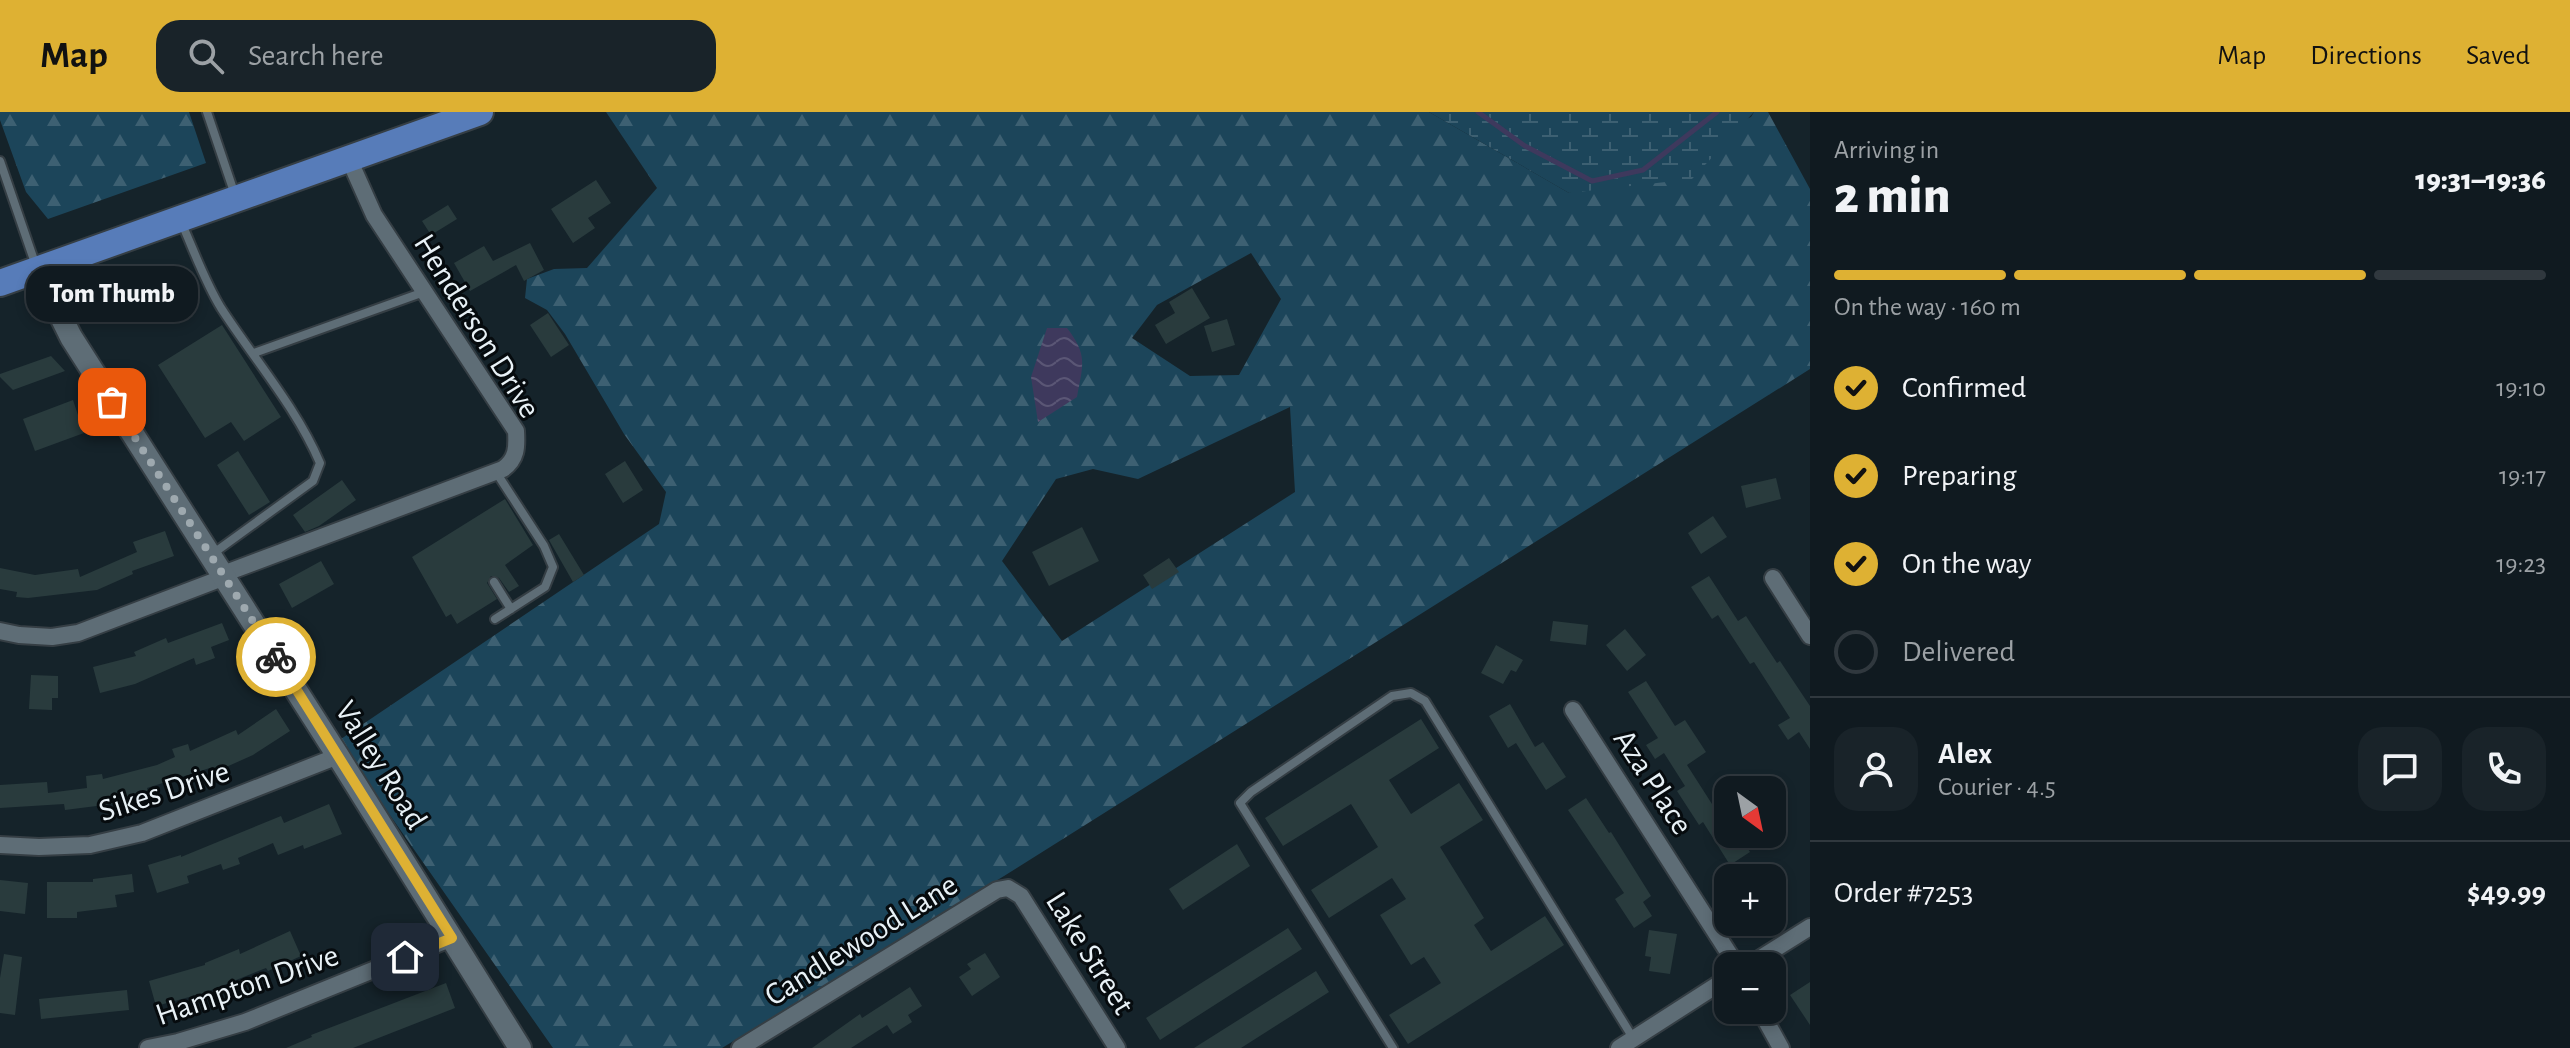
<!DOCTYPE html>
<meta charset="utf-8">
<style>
body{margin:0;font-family:"Alegreya Sans",sans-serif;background:#192329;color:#f1f3f6;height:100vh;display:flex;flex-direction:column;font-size:30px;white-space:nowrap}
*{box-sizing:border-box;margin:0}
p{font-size:26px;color:#9ca1a5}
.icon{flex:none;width:44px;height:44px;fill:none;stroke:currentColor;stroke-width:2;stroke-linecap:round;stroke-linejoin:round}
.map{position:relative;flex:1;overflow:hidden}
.panel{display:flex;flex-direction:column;background:#101a20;width:760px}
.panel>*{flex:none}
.needle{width:52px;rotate:147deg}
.tools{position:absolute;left:1714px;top:664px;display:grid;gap:16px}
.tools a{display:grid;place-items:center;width:72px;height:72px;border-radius:16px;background:#101a20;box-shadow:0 4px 12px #0003,0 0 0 2px #30383e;font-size:40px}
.pin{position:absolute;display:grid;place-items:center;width:68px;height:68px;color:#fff;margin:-34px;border-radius:16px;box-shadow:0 4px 12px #0006}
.courier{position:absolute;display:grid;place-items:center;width:80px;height:80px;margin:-40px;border:6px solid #deb133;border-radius:50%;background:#fff;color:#222;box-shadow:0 2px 10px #0007}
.bubble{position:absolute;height:56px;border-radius:24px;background:#101a20;box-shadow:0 4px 12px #0003,0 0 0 2px #30383e;font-size:26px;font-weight:800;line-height:56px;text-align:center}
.overview em{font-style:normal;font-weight:800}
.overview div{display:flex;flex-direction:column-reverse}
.overview{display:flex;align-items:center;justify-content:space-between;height:136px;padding:0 24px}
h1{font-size:52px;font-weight:800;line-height:60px}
.bar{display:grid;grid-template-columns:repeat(4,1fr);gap:12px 8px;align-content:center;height:96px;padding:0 24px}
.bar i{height:10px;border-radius:6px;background:#30383e}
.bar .active{background:#deb133}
.bar p{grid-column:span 4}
.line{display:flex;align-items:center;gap:20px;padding:0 24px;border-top:2px solid #30383e}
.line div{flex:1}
.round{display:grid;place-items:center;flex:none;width:84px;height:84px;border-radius:24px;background:#192329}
ol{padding:0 24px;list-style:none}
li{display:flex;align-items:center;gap:24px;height:88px}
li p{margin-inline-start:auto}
li .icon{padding:8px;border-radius:50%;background:#deb133;color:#111;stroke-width:4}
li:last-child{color:#9ca1a5}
li i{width:44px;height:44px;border:4px solid #30383e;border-radius:50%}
header{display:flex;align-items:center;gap:48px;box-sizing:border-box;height:112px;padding:0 40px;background:#deb133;color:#111}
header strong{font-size:38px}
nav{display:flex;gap:44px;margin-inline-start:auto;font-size:28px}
.search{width:560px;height:72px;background:#192329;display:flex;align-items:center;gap:20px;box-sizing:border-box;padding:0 28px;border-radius:24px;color:#9ca1a5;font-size:30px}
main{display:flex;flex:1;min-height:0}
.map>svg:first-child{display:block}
</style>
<header>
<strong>Map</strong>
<div class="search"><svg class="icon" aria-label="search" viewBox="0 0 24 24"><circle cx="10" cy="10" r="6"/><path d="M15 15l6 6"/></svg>Search here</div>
<nav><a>Map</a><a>Directions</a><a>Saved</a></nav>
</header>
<main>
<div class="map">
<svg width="1810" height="936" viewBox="0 0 1810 936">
<defs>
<pattern id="forest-firs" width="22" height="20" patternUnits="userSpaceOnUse" patternTransform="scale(2)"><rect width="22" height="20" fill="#1c455a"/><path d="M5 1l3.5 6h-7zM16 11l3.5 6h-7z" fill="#3d6072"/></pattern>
<pattern id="wetland-marsh" width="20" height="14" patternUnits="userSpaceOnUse" patternTransform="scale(2)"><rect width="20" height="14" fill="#1c455a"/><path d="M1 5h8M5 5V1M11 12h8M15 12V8" fill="none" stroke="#3d6072"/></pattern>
<pattern id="water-waves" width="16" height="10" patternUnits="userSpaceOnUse" patternTransform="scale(2)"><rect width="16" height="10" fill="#3e395d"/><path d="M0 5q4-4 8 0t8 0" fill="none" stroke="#5a5675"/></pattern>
</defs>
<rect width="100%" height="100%" fill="#15232a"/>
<path fill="url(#forest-firs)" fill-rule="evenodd" d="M0 0H189L206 51 48 107 26 80 0 8Z
M606 0H1429L1569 81 1751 5 1754 0H1768L1810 77V257L1004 764 722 936H553L338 629 659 412 666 380 624 322 565 222 547 198 525 186 527 167 554 157 587 156 657 76ZM1251 141 1281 187 1239 263 1190 264 1132 226 1157 193ZM1290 295 1295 380 1062 529 1002 449 1056 367 1093 357 1138 367Z"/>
<path fill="url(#wetland-marsh)" d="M1429 0H1754L1692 67 1569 81Z"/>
<path fill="url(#water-waves)" d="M1047 216H1067C1088 243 1083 253 1077 285L1038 310 1031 265Z"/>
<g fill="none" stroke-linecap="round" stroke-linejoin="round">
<path stroke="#3e395d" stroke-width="5" d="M1478 0 1525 34 1592 69 1643 58 1717 0"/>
</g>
<path fill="#293b3d" d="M596 68 611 91 588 106 595 116 573 131 551 97Z
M448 93 457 107 431 123 422 109Z
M530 131 544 158 524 169 516 153 470 179 454 151 484 134 493 149Z
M1192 176 1210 206 1166 232 1155 213 1175 201 1169 190Z
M548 201 569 233 551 245 530 213Z
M1227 207 1235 233 1212 240 1204 214Z
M222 213 281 305 244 329 231 310 205 326 158 253Z
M51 244 65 259 13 278 0 265V262Z
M73 288 84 321 35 339 23 307Z
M238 339 270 390 249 403 217 353Z
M625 349 643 378 623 391 605 362Z
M1776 366 1781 387 1746 396 1741 374Z
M342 368 356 388 319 414 305 420 293 403Z
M505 387 533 433 505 453 519 474 509 480 499 466 491 464 487 471 497 487 457 512 451 502 446 505 412 445Z
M1713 404 1727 425 1701 442 1688 421Z
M1082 415 1099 449 1049 474 1032 440Z
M165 419 174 444 132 459 133 462 97 478 28 486 16 485 17 480 0 477V456L35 463 78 457 80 465 137 440 133 430Z
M559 422 584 463 573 470 549 428Z
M1169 446 1179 460 1152 477 1143 463Z
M321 449 334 472 292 496 279 472Z
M1709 464 1738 509 1746 504 1777 551 1780 549 1810 594V637L1799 620 1788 628 1778 613 1790 606 1754 550 1750 552 1718 503 1712 507 1691 475Z
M1553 509 1588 513 1586 533 1550 529Z
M222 511 229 528 211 535 215 546 196 553 194 546 135 572 100 581 93 555 136 544 134 540 166 526 168 531Z
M1625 517 1646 543 1627 559 1606 533Z
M1496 533 1523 548 1516 560 1511 558 1503 572 1481 561Z
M31 563 58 564V586H52V598L29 597Z
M1646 569 1675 614 1685 608 1706 640 1687 653 1728 717V722H1738L1750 740 1730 753 1703 710 1699 713 1677 679 1685 674 1664 641 1655 647 1646 633 1658 626 1628 580Z
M1510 592 1535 635 1543 630 1566 665 1546 678 1516 631 1508 636 1489 604Z
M276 597 290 619 253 643 215 660 213 655 147 676 149 683 120 691 65 698 64 692 0 696V673L47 670 48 681 87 676 86 664 102 662 103 667 157 653 175 645 172 637 188 632 190 639 236 618 238 623Z
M1421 607 1439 636 1389 668 1411 702 1459 671 1483 708 1440 735 1484 806 1474 813 1491 839 1545 804 1564 833 1408 932 1389 903 1441 871 1424 845 1411 853 1380 803 1406 787 1392 766 1329 806 1311 778 1378 735 1351 692 1283 734 1265 706Z
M1586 686 1609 721 1611 720 1651 784 1643 790 1652 804 1634 816 1615 787 1624 781 1568 698Z
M329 692 342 722 304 737 303 733 278 743 273 731 238 746 240 752 223 758 221 752 187 764 189 771 157 781 148 753 181 743V745L281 704 284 711Z
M1237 732 1250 754 1183 798 1169 777Z
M132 762 134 780 115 783 117 795 77 800V806H47V770H93V767Z
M0 768 28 771 25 802 0 799Z
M1288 816 1302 837 1160 928 1146 906Z
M1649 818 1677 822 1670 862 1649 859 1651 845 1645 844Z
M290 819 301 844 268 859 266 856 204 881 156 894 149 869 205 853V851L239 837 240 842Z
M985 841 1000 865 972 884 959 865 971 857 967 852Z
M4 842 22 845 15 903 0 901V866Z
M1316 859 1329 880 1241 936H1194Z
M1810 870V913L1790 883Z
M446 871 455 896 353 936H286L312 925 311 923Z
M910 875 922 894 908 903 912 910 893 922 887 913 851 936H812L860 902 862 906Z
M127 878 129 898 41 907 39 887Z"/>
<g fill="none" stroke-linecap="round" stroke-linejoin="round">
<g stroke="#353e44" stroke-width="12">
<path id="service" d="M207 0 235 83
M0 49 36 154
M182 112C194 139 205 170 221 196 254 247 296 295 320 351L313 369 211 443
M254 241 424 180
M494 470 511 497
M495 507 545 475 553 455 544 434 496 360
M1393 936 1240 691 1251 680 1392 584 1411 581 1425 589 1633 926"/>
</g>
<g stroke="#353e44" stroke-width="20">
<path id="minor" d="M223 462 503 357C517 347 517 335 516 319L374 103 349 47
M1773 466 1810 524
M0 519 19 523 52 525 78 521 225 465
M1573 598 1737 854
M0 733 39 735 90 733 142 721 338 644
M1748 854 1810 815
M1760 898 1781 936
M148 936 178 930 245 910 452 826
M740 936 997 778 1008 776 1021 784 1117 936
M1619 936 1728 866"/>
</g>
<g stroke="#353e44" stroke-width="26">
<path id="tertiary" d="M38 158 71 225 338 644 520 936"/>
</g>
<g stroke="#353e44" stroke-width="30">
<path id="primary" d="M0 171 480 0"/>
</g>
<use href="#service" stroke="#5e6d76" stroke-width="8"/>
<use href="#minor" stroke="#5e6d76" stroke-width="16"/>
<use href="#tertiary" stroke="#5e6d76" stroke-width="22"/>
<use href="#primary" stroke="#577cb9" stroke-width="26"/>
</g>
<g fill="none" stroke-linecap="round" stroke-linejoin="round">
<path stroke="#9ea9af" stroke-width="8" stroke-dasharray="0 14.4" d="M112 290 276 545"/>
<path stroke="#deb133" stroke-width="10" d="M276 545 452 826 405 845"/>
</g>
<g text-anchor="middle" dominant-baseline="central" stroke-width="6" stroke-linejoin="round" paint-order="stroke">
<g font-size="32" fill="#e8f1f6" stroke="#060b0e">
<text transform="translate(477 214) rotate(58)">Henderson Drive</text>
<text transform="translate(381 653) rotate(58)">Valley Road</text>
<text transform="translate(1653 670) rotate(57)">Aza Place</text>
<text transform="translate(164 679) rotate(-18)">Sikes Drive</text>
<text transform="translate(861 828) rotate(-32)">Candlewood Lane</text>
<text transform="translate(1090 841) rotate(58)">Lake Street</text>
<text transform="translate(247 873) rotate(-19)">Hampton Drive</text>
</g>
</g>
</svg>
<div class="tools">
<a><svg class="needle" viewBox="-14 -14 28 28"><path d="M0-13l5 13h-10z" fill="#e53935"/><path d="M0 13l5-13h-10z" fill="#9ca1a5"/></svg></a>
<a>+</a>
<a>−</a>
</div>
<div class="pin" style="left:112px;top:290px;background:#ea580c"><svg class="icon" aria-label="bag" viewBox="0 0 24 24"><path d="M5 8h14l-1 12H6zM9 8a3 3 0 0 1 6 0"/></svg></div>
<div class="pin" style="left:405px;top:845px;background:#1f2937"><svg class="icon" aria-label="home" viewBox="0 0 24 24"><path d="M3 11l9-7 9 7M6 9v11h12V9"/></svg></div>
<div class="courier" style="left:276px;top:545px"><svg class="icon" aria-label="bike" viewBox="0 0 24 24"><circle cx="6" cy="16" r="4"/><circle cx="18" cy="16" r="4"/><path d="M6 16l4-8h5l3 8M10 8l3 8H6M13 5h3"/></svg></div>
<div class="bubble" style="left:26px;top:154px;width:172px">Tom Thumb</div>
</div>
<section class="panel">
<div class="overview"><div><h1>2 min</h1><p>Arriving in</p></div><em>19:31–19:36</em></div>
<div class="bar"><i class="active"></i><i class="active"></i><i class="active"></i><i></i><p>On the way · 160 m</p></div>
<ol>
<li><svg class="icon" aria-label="check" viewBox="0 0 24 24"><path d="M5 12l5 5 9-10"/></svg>Confirmed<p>19:10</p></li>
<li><svg class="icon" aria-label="check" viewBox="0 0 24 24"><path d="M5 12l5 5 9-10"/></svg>Preparing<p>19:17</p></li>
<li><svg class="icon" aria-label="check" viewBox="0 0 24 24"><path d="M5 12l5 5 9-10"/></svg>On the way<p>19:23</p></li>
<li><i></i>Delivered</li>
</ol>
<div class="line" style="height:144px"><a class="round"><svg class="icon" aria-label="person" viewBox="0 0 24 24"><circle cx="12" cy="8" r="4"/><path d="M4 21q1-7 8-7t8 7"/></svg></a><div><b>Alex</b><p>Courier · 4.5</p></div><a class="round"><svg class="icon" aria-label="chat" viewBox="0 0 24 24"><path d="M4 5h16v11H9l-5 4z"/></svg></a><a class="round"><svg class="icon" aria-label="phone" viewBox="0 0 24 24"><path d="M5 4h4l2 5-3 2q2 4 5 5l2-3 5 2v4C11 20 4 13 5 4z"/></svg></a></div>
<div class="line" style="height:104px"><div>Order #7253</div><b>$49.99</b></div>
</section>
</main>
